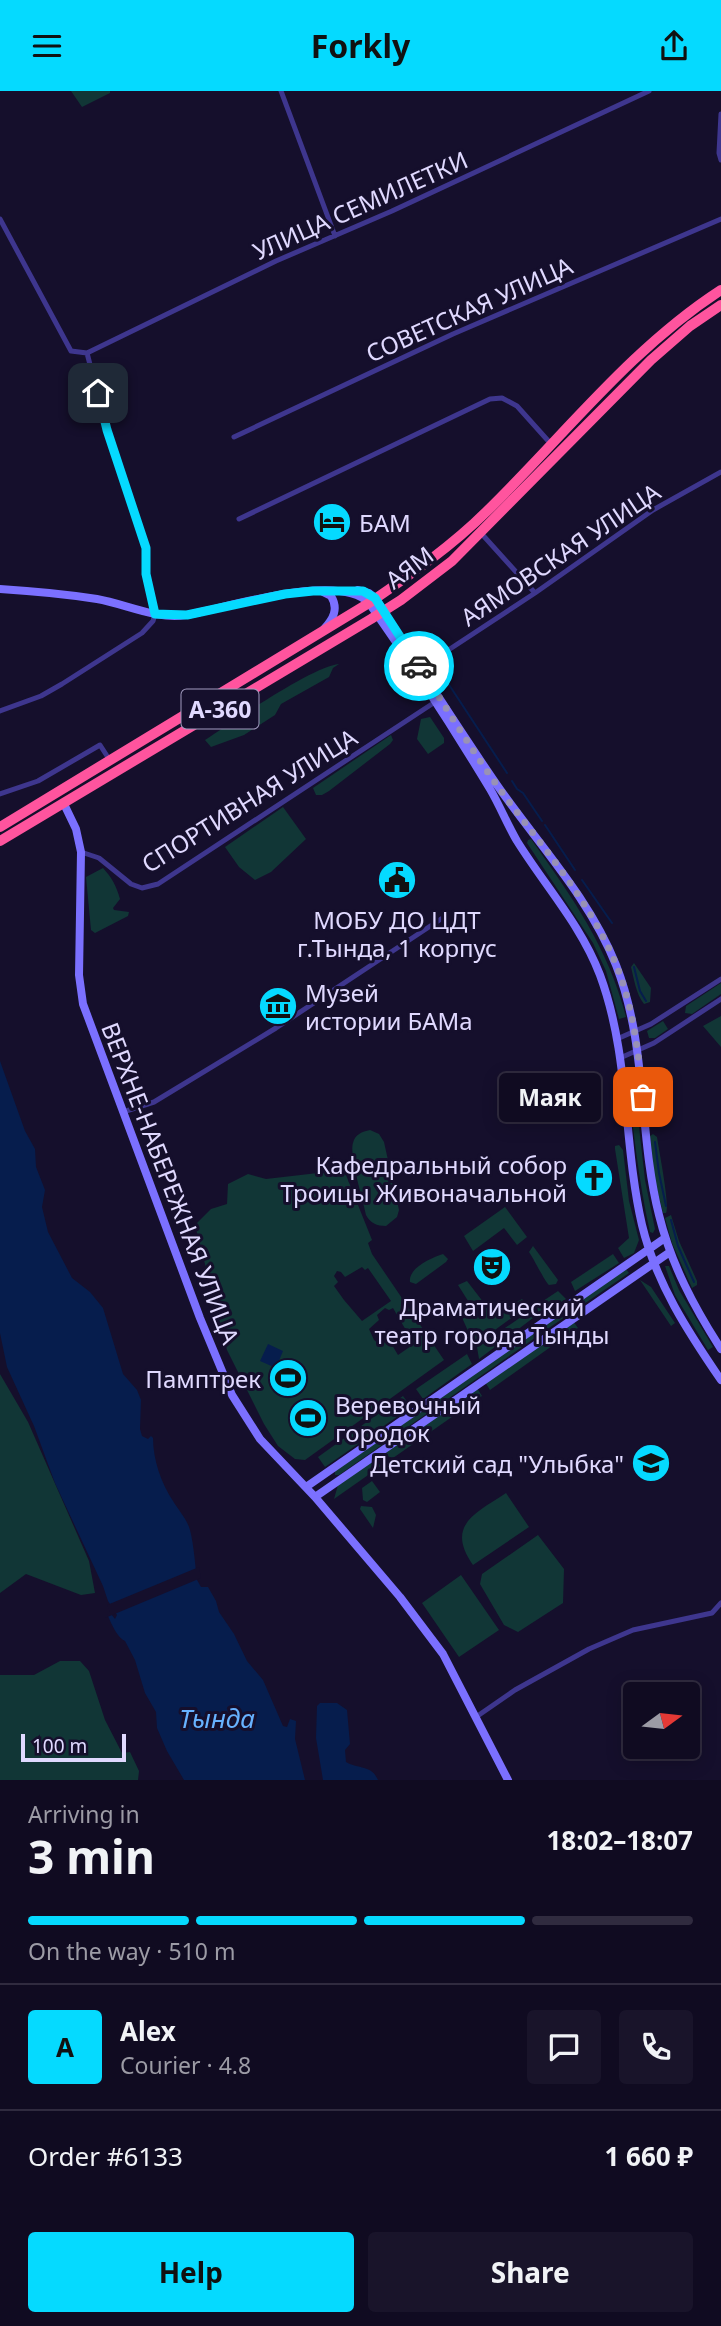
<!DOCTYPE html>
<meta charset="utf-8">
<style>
body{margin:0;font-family:"Noto Sans",sans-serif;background:#19142a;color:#f1f3f6;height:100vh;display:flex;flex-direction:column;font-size:26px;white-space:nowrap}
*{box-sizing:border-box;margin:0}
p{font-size:23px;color:#9c9ba5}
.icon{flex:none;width:38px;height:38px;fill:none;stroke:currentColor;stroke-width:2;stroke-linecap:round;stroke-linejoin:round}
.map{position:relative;height:1689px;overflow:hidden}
.panel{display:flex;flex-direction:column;background:#100b21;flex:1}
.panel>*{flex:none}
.needle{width:46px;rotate:75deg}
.fabs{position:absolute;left:623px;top:1591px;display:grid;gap:14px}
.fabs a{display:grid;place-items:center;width:77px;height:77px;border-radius:7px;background:#100b21;box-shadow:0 4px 18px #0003,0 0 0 2px #302b3f;font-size:35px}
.scale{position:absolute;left:21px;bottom:18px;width:105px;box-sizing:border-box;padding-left:7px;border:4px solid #e0d9ff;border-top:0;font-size:19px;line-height:24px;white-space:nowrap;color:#e0d9ff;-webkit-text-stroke:5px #150f2c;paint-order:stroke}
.pin{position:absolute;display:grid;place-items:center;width:60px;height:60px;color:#fff;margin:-30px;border-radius:14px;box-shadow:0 4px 10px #0006}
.courier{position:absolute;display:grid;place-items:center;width:70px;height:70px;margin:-35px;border:5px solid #05daff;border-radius:50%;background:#fff;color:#222;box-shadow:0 2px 9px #0007}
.bubble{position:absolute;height:49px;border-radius:7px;background:#100b21;box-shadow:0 4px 18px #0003,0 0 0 2px #302b3f;font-size:23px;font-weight:700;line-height:49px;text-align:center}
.overview em{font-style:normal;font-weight:700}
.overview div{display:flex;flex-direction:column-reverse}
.overview{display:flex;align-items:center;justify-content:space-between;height:119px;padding:0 28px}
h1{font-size:46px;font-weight:700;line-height:52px}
.bar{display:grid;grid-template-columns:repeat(4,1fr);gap:10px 7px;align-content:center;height:84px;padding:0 28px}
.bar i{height:9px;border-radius:5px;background:#302b3f}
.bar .active{background:#05daff}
.bar p{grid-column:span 4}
.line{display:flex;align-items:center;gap:18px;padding:0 28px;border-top:2px solid #302b3f}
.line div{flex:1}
.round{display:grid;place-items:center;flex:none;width:74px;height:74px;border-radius:7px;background:#19142a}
.button{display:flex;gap:14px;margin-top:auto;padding:14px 28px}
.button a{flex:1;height:80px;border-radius:7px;background:#05daff;color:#111;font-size:28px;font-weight:700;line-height:80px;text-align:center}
.button a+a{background:#19142a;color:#f1f3f6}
header{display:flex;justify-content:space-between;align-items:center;height:91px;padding:0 28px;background:#05daff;color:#111;font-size:32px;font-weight:700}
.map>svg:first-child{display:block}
</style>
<header><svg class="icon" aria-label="menu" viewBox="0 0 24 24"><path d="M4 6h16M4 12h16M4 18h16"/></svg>Forkly<svg class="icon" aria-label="share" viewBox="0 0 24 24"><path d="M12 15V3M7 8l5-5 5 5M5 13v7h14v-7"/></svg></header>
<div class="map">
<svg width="721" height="1689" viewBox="0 0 721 1689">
<rect width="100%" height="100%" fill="#150f2c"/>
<path fill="#113636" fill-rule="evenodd" d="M71 0H110V2L82 16Z
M339 573 333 577 329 586 281 613 275 624 244 644 211 656 205 649C231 632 313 575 339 573Z
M430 626 444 647V652L428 663 417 648 421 628Z
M391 644 393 649 390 653 329 700 322 704H316L313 697Z
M283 716 306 748 271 781 255 789 239 776 225 756Z
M531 748C572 806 608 856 626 926L619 928 606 880 593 852 527 752 528 749Z
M103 777C112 787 116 794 120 808L113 817 114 819 129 821 128 825 95 842 91 839 86 786Z
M634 872 651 897 650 911 644 913C636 903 634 888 631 876Z
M721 892V903L692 923 685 922 686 915Z
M721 925V956L703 935Z
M663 930 668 938 655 947H649L647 940Z
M649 978 651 979 655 1025 653 1027 649 1024 647 979Z
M633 982 645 1089 655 1138 653 1142 650 1141C638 1088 633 1036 627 983Z
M370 1039 379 1043 384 1051 399 1119 397 1126 386 1135C377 1135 370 1132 366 1124 363 1109 349 1064 353 1052 355 1043 362 1041 370 1039Z
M653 1043 657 1046C659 1060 670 1114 666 1122H663L655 1090 650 1045Z
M619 1054 623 1059 629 1110 639 1149 634 1162 624 1167 618 1157 629 1147 615 1058V1055Z
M344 1079 372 1149 368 1152 372 1163 444 1269 305 1369 295 1368 278 1355 264 1333 227 1259 195 1134 211 1118 227 1113 228 1093 248 1083 266 1088ZM362 1176 365 1179 368 1177 391 1210 362 1230 344 1209 334 1195 338 1191 334 1185 337 1180 341 1181 345 1186ZM385 1217 389 1219 393 1217 414 1253 398 1264 389 1249 380 1254 374 1249 369 1238 379 1229 377 1224Z
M505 1116 527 1146 517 1154 504 1137 473 1160 464 1145Z
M671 1124 679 1150 697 1190V1194L692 1197 672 1152 665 1127Z
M533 1155 558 1189 556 1193 549 1194C545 1191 534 1168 529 1161Z
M443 1163 448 1168 446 1171 416 1193 410 1191C408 1177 431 1167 443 1163Z
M613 1163 619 1172 575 1200 571 1191Z
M665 1175H669L679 1199 713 1256 708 1259 675 1204Z
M626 1178 629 1182 546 1239 543 1235Z
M640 1189 651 1196 675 1232 671 1235Z
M467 1190 484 1212 481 1215 483 1219 492 1213 500 1220 522 1208 528 1215 477 1252 472 1249 460 1222 470 1213 458 1194Z
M558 1200 566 1208 539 1226 537 1214Z
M527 1222 533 1227 479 1268 477 1256Z
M573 1230 578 1237 555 1253 551 1245Z
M539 1238 542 1242 339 1384H335V1380Z
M547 1247 552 1255 490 1299 485 1291Z
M467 1263 472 1273 423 1308 416 1298Z
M0 1283 28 1331 89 1470 95 1502 81 1504 26 1483 0 1502Z
M477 1297 482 1305 393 1367 387 1365 386 1360Z
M403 1305 411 1316 325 1376 318 1366Z
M375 1367 381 1375 334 1408 338 1394Z
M372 1390 380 1401 367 1411 363 1409 362 1397Z
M506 1402 529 1436 473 1474C445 1434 476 1422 506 1402Z
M361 1415 372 1416 376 1424 373 1437 360 1418Z
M538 1444 564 1478 563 1512 518 1541 504 1534 480 1493 482 1483Z
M461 1484 499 1539 459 1566 422 1512Z
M60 1570H80L89 1580 105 1629 122 1662 130 1661 139 1680 138 1689H0V1584H34Z"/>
<path fill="#061d4d" d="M0 970 25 1040 35 1058 36 1076 45 1099 42 1116 48 1141 72 1187 90 1201 103 1217 123 1283 137 1299 141 1309 140 1338 142 1345 148 1348 151 1345 153 1347C153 1368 161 1392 173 1410 179 1420 187 1428 190 1439 194 1455 195 1473 197 1489L201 1496H208L216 1510 219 1521 234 1543 247 1570 263 1589 283 1635 287 1636 290 1628 296 1630 295 1648 305 1689H184L167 1660 157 1637 156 1621 145 1602 135 1569 125 1550C117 1546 112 1534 108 1525L111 1523 115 1528 117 1524 108 1510 103 1495 55 1392 34 1335 7 1276 0 1242Z
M268 1253 283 1260 276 1277 260 1270Z
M320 1612H337L347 1619 350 1653 345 1659 346 1671C358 1678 372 1674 378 1689H323L316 1647 317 1615Z"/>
<path fill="#150f2c" d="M199 1476 201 1487 105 1527 110 1520 107 1514Z"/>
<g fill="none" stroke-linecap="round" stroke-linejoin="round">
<path stroke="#061d4d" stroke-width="2" d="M438 577 507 682
M512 690 517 698 523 702 542 730
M545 734 575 779
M582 789 612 832
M634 876 640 900 646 910
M649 983 652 1024
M655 1051 659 1082 666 1115
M671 1129 678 1155 694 1191"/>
<path stroke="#3e368e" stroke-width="5" d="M281 0 335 145
M721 23 719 62 721 69
M0 128 71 260 87 262
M87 262 276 170 392 120 649 0
M234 346 453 243 721 128
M239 428 490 308 502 307 517 315 551 353
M480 441 535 502
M421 577 535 502 653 419 721 381
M0 620 41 605 62 593 142 542 153 530 155 523 147 487 146 457 107 339 87 262
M0 703 38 690 100 654 109 668
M81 761 99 767 131 793 142 797 158 793 435 611
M617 948 651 933 721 888
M620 967 654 952 721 908
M123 1021 154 1011 276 937 441 828
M476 1626 515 1599 589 1558 633 1539 712 1522 721 1512"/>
<path stroke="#7b70ff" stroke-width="8" d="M0 498C32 500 65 503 97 508 126 513 157 529 186 524 227 517 339 480 369 512 411 572 452 635 490 698 500 715 507 733 517 750 545 795 581 834 600 884 630 965 623 1052 642 1134 656 1192 688 1241 721 1289
M358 499 369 502 375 507C415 570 455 633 497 694 538 753 589 806 616 874 648 955 638 1042 659 1124 671 1173 694 1216 721 1258
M323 501 331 505C339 518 333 528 324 538
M64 713 76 738 81 761 79 884 83 913 200 1227 232 1304 260 1348 315 1406 400 1506 443 1563 508 1689
M306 1396 665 1147
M315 1406 670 1161"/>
<path stroke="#ff549e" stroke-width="10" d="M0 736 369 512C410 484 452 455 487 420 564 345 630 258 721 199
M0 750 371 528 401 509 452 470 651 269 690 235 721 214"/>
</g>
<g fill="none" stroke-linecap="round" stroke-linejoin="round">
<path stroke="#9992b5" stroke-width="7" stroke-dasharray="0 12.6" d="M419 575C448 619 475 665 507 708 546 760 589 810 615 871 633 914 638 960 643 1006"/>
<path stroke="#05daff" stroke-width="9" d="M98 302 107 339 146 457V483L155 523 187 524 285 503 313 500H363L375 507 419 575"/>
</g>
<defs>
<g id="hotel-disc" transform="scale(2.0125)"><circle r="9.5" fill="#05daff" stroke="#150f2c"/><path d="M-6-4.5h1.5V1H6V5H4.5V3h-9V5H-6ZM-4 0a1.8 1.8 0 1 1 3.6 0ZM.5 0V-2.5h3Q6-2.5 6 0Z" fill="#111"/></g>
<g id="civic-disc" transform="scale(2.0125)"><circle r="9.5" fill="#05daff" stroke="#150f2c"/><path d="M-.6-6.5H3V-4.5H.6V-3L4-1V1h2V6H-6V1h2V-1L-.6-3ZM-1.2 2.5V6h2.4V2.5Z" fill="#111"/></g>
<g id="museum-disc" transform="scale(2.0125)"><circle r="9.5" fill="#05daff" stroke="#150f2c"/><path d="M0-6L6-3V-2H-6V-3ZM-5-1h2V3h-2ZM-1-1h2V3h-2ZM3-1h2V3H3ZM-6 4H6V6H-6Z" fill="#111"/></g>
<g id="church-disc" transform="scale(2.0125)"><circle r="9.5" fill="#05daff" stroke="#150f2c"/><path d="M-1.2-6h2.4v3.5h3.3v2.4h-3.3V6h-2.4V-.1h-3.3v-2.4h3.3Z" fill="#111"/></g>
<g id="theatre-disc" transform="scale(2.0125)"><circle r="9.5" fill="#05daff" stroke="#150f2c"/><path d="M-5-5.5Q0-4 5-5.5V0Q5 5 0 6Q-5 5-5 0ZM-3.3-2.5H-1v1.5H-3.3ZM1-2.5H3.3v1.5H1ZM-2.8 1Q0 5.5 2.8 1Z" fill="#111"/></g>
<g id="stadium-disc" transform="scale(2.0125)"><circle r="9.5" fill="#05daff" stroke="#150f2c"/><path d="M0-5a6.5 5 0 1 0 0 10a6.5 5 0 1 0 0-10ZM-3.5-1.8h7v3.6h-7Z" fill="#111"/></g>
<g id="school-disc" transform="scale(2.0125)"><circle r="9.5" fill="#05daff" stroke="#150f2c"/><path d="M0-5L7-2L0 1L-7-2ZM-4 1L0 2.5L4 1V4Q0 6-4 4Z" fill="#111"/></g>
</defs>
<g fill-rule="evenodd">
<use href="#hotel-disc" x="332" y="431"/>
<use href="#civic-disc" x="397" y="789"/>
<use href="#museum-disc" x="278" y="915"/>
<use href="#church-disc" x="594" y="1087"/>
<use href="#theatre-disc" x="492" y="1176"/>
<use href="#stadium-disc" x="288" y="1287"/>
<use href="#stadium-disc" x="308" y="1327"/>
<use href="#school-disc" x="651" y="1372"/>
</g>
<g text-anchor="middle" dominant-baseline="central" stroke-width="6" stroke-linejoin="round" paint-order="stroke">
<rect fill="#150f2c" stroke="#a39cc0" stroke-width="2" x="181.5" y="598.5" width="77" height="39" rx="5"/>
<g font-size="23" font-weight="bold" fill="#e0d9ff">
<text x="220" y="618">А-360</text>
</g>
<g font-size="24" fill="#e0d9ff" stroke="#150f2c">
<text transform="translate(360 114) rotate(-24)">УЛИЦА СЕМИЛЕТКИ</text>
<text transform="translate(469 218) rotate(-24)">СОВЕТСКАЯ УЛИЦА</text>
<text transform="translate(560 463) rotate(-34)">АЯМОВСКАЯ УЛИЦА</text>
<text transform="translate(409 476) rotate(-37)">АЯМ</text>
<text transform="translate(249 709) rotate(-32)">СПОРТИВНАЯ УЛИЦА</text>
<text transform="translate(171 1092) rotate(69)">ВЕРХНЕ-НАБЕРЕЖНАЯ УЛИЦА</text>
</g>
<g font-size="24" fill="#e0d9ff" stroke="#150f2c" text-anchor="start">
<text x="359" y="431">БАМ</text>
<text x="397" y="828" text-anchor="middle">МОБУ ДО ЦДТ<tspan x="397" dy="28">г.Тында, 1 корпус</tspan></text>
<text x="305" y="901">Музей<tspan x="305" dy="28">истории БАМа</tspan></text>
<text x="567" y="1073" text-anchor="end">Кафедральный собор<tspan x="567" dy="28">Троицы Живоначальной</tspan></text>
<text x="492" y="1215" text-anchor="middle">Драматический<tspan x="492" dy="28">театр города Тынды</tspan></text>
<text x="261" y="1287" text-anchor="end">Памптрек</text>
<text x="335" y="1313">Веревочный<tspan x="335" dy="28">городок</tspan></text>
<text x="624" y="1372" text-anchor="end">Детский сад "Улыбка"</text>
</g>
<g font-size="26" font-style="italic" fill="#67b2ff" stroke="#150f2c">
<text x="217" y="1627">Тында</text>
</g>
</g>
</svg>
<div class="fabs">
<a><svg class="needle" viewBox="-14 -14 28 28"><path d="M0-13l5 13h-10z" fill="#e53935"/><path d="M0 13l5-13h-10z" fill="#9c9ba5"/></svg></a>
</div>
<div class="scale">100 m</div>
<div class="pin" style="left:643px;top:1006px;background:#ea580c"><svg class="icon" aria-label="bag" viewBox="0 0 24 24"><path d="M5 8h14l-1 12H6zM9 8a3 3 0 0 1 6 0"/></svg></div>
<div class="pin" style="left:98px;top:302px;background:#1f2937"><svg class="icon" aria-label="home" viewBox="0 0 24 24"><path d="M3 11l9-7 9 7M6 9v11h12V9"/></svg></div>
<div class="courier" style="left:419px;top:575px"><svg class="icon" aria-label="car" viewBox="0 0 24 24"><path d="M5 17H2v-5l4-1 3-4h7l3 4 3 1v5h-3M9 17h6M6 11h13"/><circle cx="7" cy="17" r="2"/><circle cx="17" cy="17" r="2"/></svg></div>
<div class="bubble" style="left:499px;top:982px;width:102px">Маяк</div>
</div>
<section class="panel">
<div class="overview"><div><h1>3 min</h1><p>Arriving in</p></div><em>18:02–18:07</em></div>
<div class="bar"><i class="active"></i><i class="active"></i><i class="active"></i><i></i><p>On the way · 510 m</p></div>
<div class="line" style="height:126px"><b class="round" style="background:#05daff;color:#111">A</b><div><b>Alex</b><p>Courier · 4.8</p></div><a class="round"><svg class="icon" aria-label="chat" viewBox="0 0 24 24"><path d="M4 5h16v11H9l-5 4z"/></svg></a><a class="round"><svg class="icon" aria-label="phone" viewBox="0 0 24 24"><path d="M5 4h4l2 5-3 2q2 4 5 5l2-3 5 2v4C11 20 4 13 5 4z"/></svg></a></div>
<div class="line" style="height:91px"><div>Order #6133</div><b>1 660 ₽</b></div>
<div class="button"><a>Help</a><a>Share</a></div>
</section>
